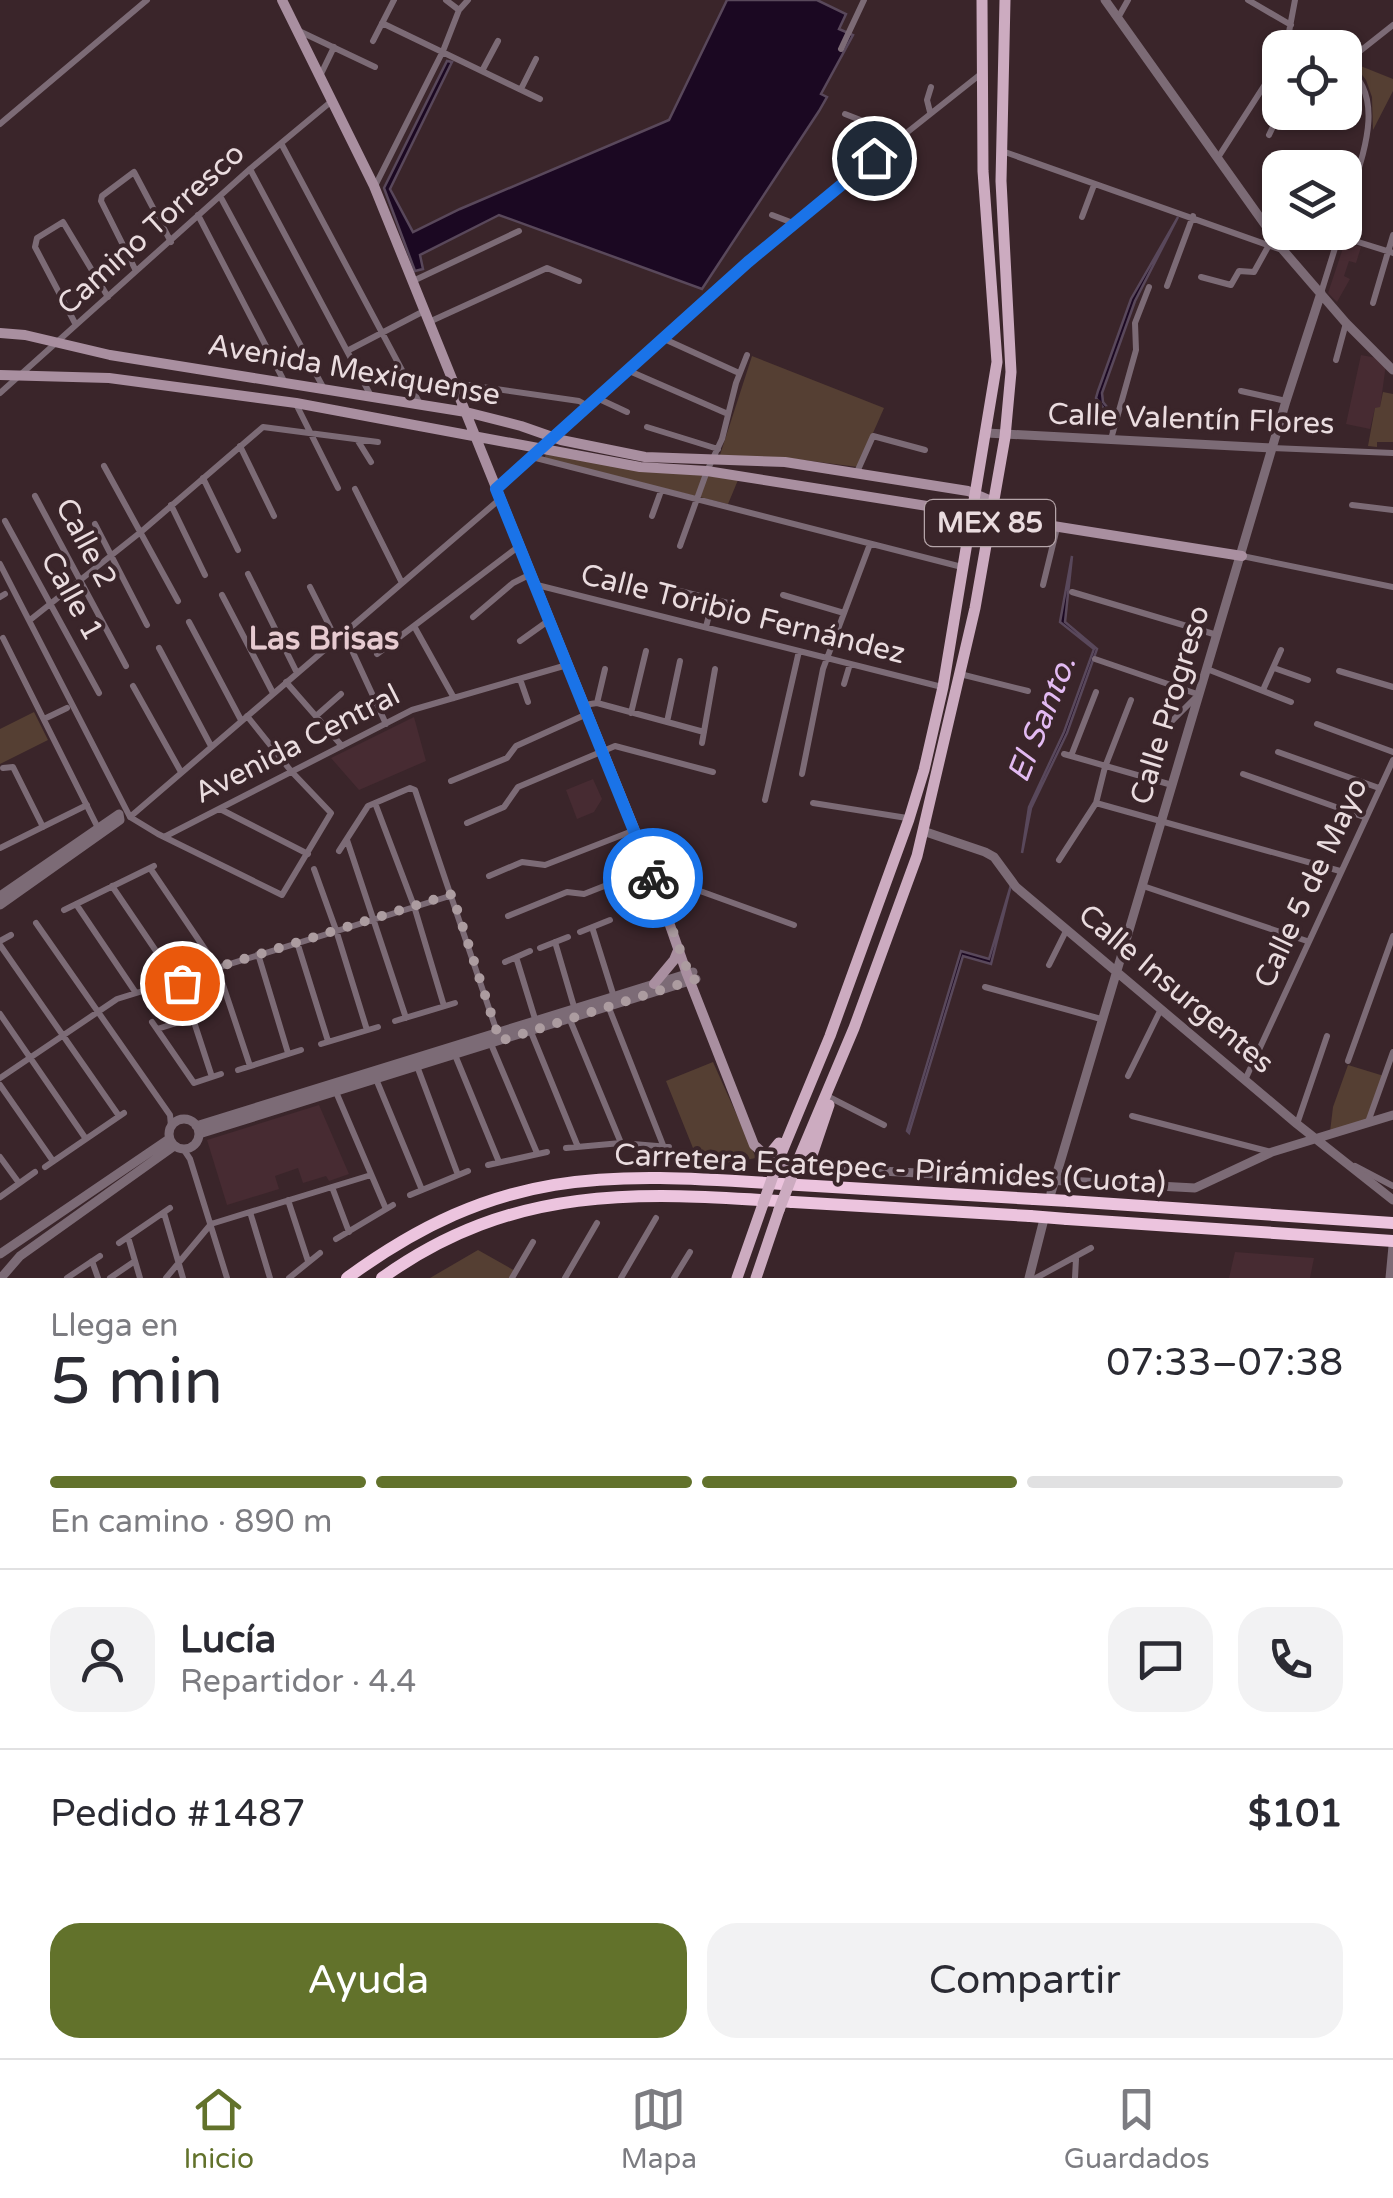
<!DOCTYPE html>
<html lang="es">
<meta charset="utf-8">
<style>
body{margin:0;font-family:"Varela Round",sans-serif;background:#f2f2f3;color:#2b2b33;height:100vh;display:flex;flex-direction:column;font-size:38px;white-space:nowrap}
*{box-sizing:border-box;margin:0}
p{font-size:32px;color:#7c7c81}
.icon{flex:none;width:55px;height:55px;fill:none;stroke:currentColor;stroke-width:2;stroke-linecap:round;stroke-linejoin:round}
.map{position:relative;height:1278px;overflow:hidden}
.details{display:flex;flex-direction:column;background:#fff;flex:1}
.details>*{flex:none}
.buttons{position:absolute;left:1262px;top:30px;display:grid;gap:20px}
.buttons a{display:grid;place-items:center;width:100px;height:100px;border-radius:20px;background:#fff;box-shadow:0 2px 8px #0004;font-size:50px}
.pin{position:absolute;display:grid;place-items:center;width:85px;height:85px;color:#fff;margin:-42px;border:5px solid #fff;border-radius:50%;box-shadow:0 2px 10px #0007}
.courier{position:absolute;display:grid;place-items:center;width:100px;height:100px;margin:-50px;border:8px solid #1a73e8;border-radius:50%;background:#fff;color:#222;box-shadow:0 2px 12px #0007}
.overview em{font-style:normal;font-weight:600}
.overview div{display:flex;flex-direction:column-reverse}
.overview{display:flex;align-items:center;justify-content:space-between;height:170px;padding:0 50px}
h1{font-size:65px;font-weight:600;line-height:75px}
.bar{display:grid;grid-template-columns:repeat(4,1fr);gap:15px 10px;align-content:center;height:120px;padding:0 50px}
.bar i{height:12px;border-radius:8px;background:#e1e1e2}
.bar .active{background:#62722b}
.bar p{grid-column:span 4}
.line{display:flex;align-items:center;gap:25px;padding:0 50px;border-top:2px solid #e1e1e2}
.line div{flex:1}
.round{display:grid;place-items:center;flex:none;width:105px;height:105px;border-radius:30px;background:#f2f2f3}
.button{display:flex;gap:20px;margin-top:auto;padding:20px 50px}
.button a{flex:1;height:115px;border-radius:30px;background:#62722b;color:#fff;font-size:40px;font-weight:600;line-height:115px;text-align:center}
.button a+a{background:#f2f2f3;color:#2b2b33}
.menu{display:flex;justify-content:space-around;align-items:center;height:140px;border-top:2px solid #e1e1e2;background:#fff;font-size:28px;color:#7c7c81}
.menu a{display:grid;justify-items:center;gap:5px}
.menu .active{color:#62722b}
.map>svg:first-child{display:block}
</style>
<div class="map">
<svg width="1393" height="1278" viewBox="0 0 1393 1278">
<rect width="100%" height="100%" fill="#3a252a"/>
<path fill="#472b32" d="M1345 242 1361 247 1356 263 1349 261 1344 276 1350 279 1337 302 1328 293Z
M1361 355 1382 359 1386 364 1380 408H1375L1370 429 1346 424Z
M414 717 426 761 359 790 331 758Z
M593 779 602 799 594 812 577 819 566 790Z
M319 1105 349 1174 329 1181 326 1176 303 1183 298 1168 275 1176 279 1189 227 1205 207 1140Z
M1235 1252 1314 1258 1310 1278H1229Z"/>
<path fill="#553f33" d="M1353 63 1393 79V91L1373 130 1372 97 1366 80Z
M752 356 884 408 858 467 787 458 720 455Z
M1383 392 1393 394V442H1377V447L1368 446 1375 408 1380 407Z
M546 454 738 480 728 504 544 459Z
M34 712 48 740 0 764V729Z
M713 1062 756 1158 701 1168 666 1081Z
M1348 1065 1384 1076 1366 1122 1330 1132 1333 1107Z
M478 1250 517 1272 513 1278H430Z"/>
<path fill="#1b0822" stroke="#59485b" stroke-width="2.5" d="M727 0H817L846 14 839 29 853 35 821 94 827 97 819 111 702 289 499 215 420 255 423 269 415 271 384 188 447 61 452 62 390 189 413 232 460 209 669 120Z
M1178 217 1135 301 1102 393 1103 402 1115 417 1111 432V418L1096 398 1098 391 1131 299Z
M1072 556 1065 622 1097 649 1067 733 1031 808 1022 853 1029 807 1064 732 1094 649 1060 622Z
M1011 885 991 964 963 956 909 1133 907 1131 961 951 989 959Z"/>
<g fill="none" stroke-linecap="round" stroke-linejoin="round">
<path stroke="#7c6b76" stroke-width="6" d="M446 0 459 10
M1248 0 1291 25
M1119 16 1128 0
M382 23 540 99
M299 31 375 67
M373 41 394 0
M1286 48 1295 0
M841 49 864 0
M1345 63 1393 25
M1345 66C1392 99 1356 170 1345 213
M482 71 498 41
M321 74 334 47
M521 89 536 59
M930 112 927 100 931 87
M845 114 899 135
M0 124 147 0
M1269 135 1280 112
M282 145 420 404
M1002 151 1282 250
M1219 156 1280 61
M250 169 371 396
M375 186 443 51 459 10 468 0
M220 196 323 387
M198 215 284 381
M772 215 793 223
M1082 217 1094 185
M1339 236 1393 253
M136 271 101 201 102 196 134 172 171 242
M1201 277 1231 285 1239 271 1254 272 1269 245
M413 281 519 231
M1167 286 1193 216
M1321 293 1340 232
M1373 303 1393 235
M429 322 547 268 579 281
M76 325 35 247 37 238 63 222 108 297
M662 338 739 373
M347 351 424 311
M1336 360 1346 323
M627 370 728 414
M454 383 579 401 588 406
M1241 391 1286 401
M0 393 250 169 333 100
M597 398 627 412
M296 404 338 488
M647 427 718 449
M553 437 793 223 982 73
M1111 439 1136 350 1135 323 1149 287
M358 441 371 462
M240 446 274 516
M1272 448 1393 453
M532 457 962 567
M104 466 178 601
M857 472 873 436 925 450
M203 478 238 550
M355 489 402 583
M496 489 541 449
M35 496 126 666
M171 505 205 575
M1352 505 1393 510
M652 516 661 491
M5 521 99 693
M95 524 147 625
M680 546 707 471 722 439 736 383 747 355
M1242 556 1393 587
M0 564 130 817 158 834 282 895 331 813 291 771 247 716
M248 574 297 673
M537 585 942 687
M1043 585 1057 528
M310 587 336 639
M676 590 732 604
M1072 592 1217 635
M222 595 273 693
M783 595 844 613
M0 597 5 594
M473 617 513 583 529 575
M30 620 142 531 263 427 378 442
M189 622 241 720
M414 626 454 698
M706 627 713 599
M344 633 386 724
M3 638 97 826
M520 641 548 621
M159 648 211 746
M377 654 518 547
M1095 659 1200 695
M1274 668 1308 680
M1207 669 1291 702
M1339 671 1393 687
M960 674 1028 691
M520 679 528 702
M286 682 342 746
M844 684 850 664
M133 686 181 772
M1263 690 1281 650
M597 703 605 669
M584 705 597 703 704 732
M631 713 646 651
M316 716 341 694
M44 719 67 708
M1172 721 1196 697
M667 722 680 661
M1317 724 1393 752
M702 743 715 669
M1278 752 1379 788
M1064 754 1172 785
M1071 756 1096 692
M3 768 13 767 43 827
M802 774 823 669 870 544
M1243 774 1364 817
M451 781 507 758 516 746 587 714
M765 800 799 651
M375 803 414 906 444 1006
M813 803 907 818
M1096 803 1340 871
M220 809 308 854
M130 817 500 499
M467 823 504 807 518 787 615 746 713 772
M166 836 412 710 567 665
M347 840 406 1018
M0 848 87 805
M339 851 368 806 410 788 415 790 498 1035
M1059 860 1096 803 1105 767 1131 700
M150 868 217 967 250 1066
M314 869 336 930 367 1030
M653 874 794 925
M489 876 522 862 545 865 635 830
M112 886 175 979
M1143 886 1307 941
M76 904 136 993
M64 910 154 866
M508 916 567 892 584 894 650 868
M36 923 170 1115 171 1126
M592 927 614 997
M580 932 610 920
M0 941 11 935
M297 942 328 1041
M555 942 575 1010
M0 945 119 1116
M540 948 568 937
M258 954 288 1053
M516 957 536 1022
M505 962 530 951
M1049 965 1067 929
M180 979 212 1077
M985 987 1101 1019
M609 1008 663 1145
M0 1014 86 1139
M570 1020 621 1143
M395 1021 455 1003
M152 1022 194 1083 221 1074
M157 1029 193 1018
M531 1032 578 1147
M321 1044 378 1027
M491 1044 537 1153
M455 1055 499 1162
M1348 1061 1393 936
M417 1066 458 1175
M238 1070 301 1050
M1128 1076 1161 1009
M0 1078 117 999 453 895
M376 1079 422 1190
M1245 1080 1393 760
M0 1085 53 1161
M336 1092 386 1209
M831 1098 884 1125
M1132 1116 1271 1152
M1368 1122 1393 1052
M1297 1124 1327 1036
M566 1148 621 1143 669 1147
M184 1150 190 1159 227 1278
M0 1157 19 1183
M488 1165 547 1152
M1355 1166 1393 1186
M45 1167 124 1113
M332 1187 349 1232
M410 1195 468 1171
M0 1197 35 1172
M288 1200 308 1261
M250 1212 270 1278
M164 1213 183 1278
M128 1237 140 1278
M336 1239 393 1205
M119 1243 170 1208
M92 1261 98 1278
M67 1278 100 1256
M110 1278 135 1261
M166 1278 211 1224 371 1175
M289 1278 320 1253
M512 1278 533 1242
M565 1278 597 1223
M621 1278 656 1218
M674 1278 690 1252
M1036 1278 1091 1248
M1075 1278 1076 1259"/>
<path stroke="#7c6b76" stroke-width="9" d="M1105 0 1283 250 1346 323 1393 370
M987 433 1272 448
M923 831 985 852 994 857 1016 887 1297 1124 1393 1200
M0 896 119 814 120 820 0 905
M169 1134a15 15 0 1 1 30 0a15 15 0 1 1-30 0Z
M196 1126 693 972
M199 1134 696 979
M808 1167 1195 1188 1272 1152 1393 1115
M1051 1193 1286 401 1321 293
M0 1254 169 1139
M1 1278 20 1256 174 1146
M1029 1278 1043 1223
M1390 1278 1393 1246"/>
<path stroke="#a98fa0" stroke-width="10" d="M282 0 374 186 650 868 687 974 754 1145C775 1163 770 1166 802 1168
M0 333 25 335 110 355 466 412 521 426 561 440 645 457 785 462 968 491 994 502
M0 375 109 378 296 403 640 467 707 471 1242 556
M654 984 674 960 679 948"/>
<path stroke="#ccabc0" stroke-width="11" d="M779 1159 830 1036 909 819 924 770 943 687 997 362 983 171 982 0
M765 1160 779 1143
M797 1163 854 1028 917 856 975 608 1005 437 1011 372 1001 181 1005 0
M808 1167 829 1105
M737 1278 763 1204
M756 1278 779 1210"/>
<path stroke="#ecc4de" stroke-width="12" d="M1069 1201 1393 1223
M1067 1219 1393 1241
M347 1278C499 1167 603 1172 782 1184 866 1189 950 1194 1034 1199
M382 1278C515 1183 639 1192 793 1202 872 1207 951 1212 1030 1216"/>
<path stroke="#ccabc0" stroke-width="11" d="M763 1204 779 1159
M779 1210 797 1163"/>
<path stroke="#ecc4de" stroke-width="12" d="M1034 1199 1069 1201
M1030 1216 1067 1219"/>
</g>
<g fill="none" stroke-linecap="round" stroke-linejoin="round">
<path stroke="#ac9ca0" stroke-width="10" stroke-dasharray="0 18" d="M182 983 180 979 452 894 500 1041 696 979 686 966 653 878"/>
<path stroke="#1a73e8" stroke-width="12" d="M653 878 496 489 748 262 874 158"/>
</g>
<g text-anchor="middle" dominant-baseline="central" stroke-width="8" stroke-linejoin="round" paint-order="stroke">
<rect fill="#3a252a" stroke="#b5a5a9" stroke-width="2.5" x="925" y="500" width="130" height="46" rx="8"/>
<g font-size="28" font-weight="bold" fill="#eadcdf">
<text x="990" y="523">MEX 85</text>
</g>
<g font-size="30" fill="#eadcdf" stroke="#3a252a">
<text transform="translate(151 229) rotate(-42)">Camino Torresco</text>
<text transform="translate(354 370) rotate(10)">Avenida Mexiquense</text>
<text transform="translate(1191 419) rotate(2)">Calle Valentín Flores</text>
<text transform="translate(86 543) rotate(62)">Calle 2</text>
<text transform="translate(72 596) rotate(61)">Calle 1</text>
<text transform="translate(743 614) rotate(14)">Calle Toribio Fernández</text>
<text transform="translate(1170 705) rotate(-73)">Calle Progreso</text>
<text transform="translate(297 744) rotate(-27)">Avenida Central</text>
<text transform="translate(1311 883) rotate(-65)">Calle 5 de Mayo</text>
<text transform="translate(1176 989) rotate(40)">Calle Insurgentes</text>
<text transform="translate(890 1169) rotate(3)">Carretera Ecatepec - Pirámides (Cuota)</text>
</g>
<g font-size="32" font-weight="bold" fill="#e6cad0" stroke="#3a252a">
<text x="324" y="639">Las Brisas</text>
</g>
<g font-size="32" font-style="italic" fill="#e2baf2" stroke="#3a252a">
<text transform="translate(1042 719) rotate(-68)">El Santo.</text>
</g>
</g>
</svg>
<div class="buttons">
<a><svg class="icon" aria-label="locate" viewBox="0 0 24 24"><circle cx="12" cy="12" r="6"/><path d="M12 2v4M12 18v4M2 12h4M18 12h4"/></svg></a>
<a><svg class="icon" aria-label="layers" viewBox="0 0 24 24"><path d="M12 4l9 5-9 5-9-5zM3 14l9 5 9-5"/></svg></a>
</div>
<div class="pin" style="left:182px;top:983px;background:#ea580c"><svg class="icon" aria-label="bag" viewBox="0 0 24 24"><path d="M5 8h14l-1 12H6zM9 8a3 3 0 0 1 6 0"/></svg></div>
<div class="pin" style="left:874px;top:158px;background:#1f2937"><svg class="icon" aria-label="home" viewBox="0 0 24 24"><path d="M3 11l9-7 9 7M6 9v11h12V9"/></svg></div>
<div class="courier" style="left:653px;top:878px"><svg class="icon" aria-label="bike" viewBox="0 0 24 24"><circle cx="6" cy="16" r="4"/><circle cx="18" cy="16" r="4"/><path d="M6 16l4-8h5l3 8M10 8l3 8H6M13 5h3"/></svg></div>
</div>
<section class="details">
<div class="overview"><div><h1>5 min</h1><p>Llega en</p></div><em>07:33–07:38</em></div>
<div class="bar"><i class="active"></i><i class="active"></i><i class="active"></i><i></i><p>En camino · 890 m</p></div>
<div class="line" style="height:180px"><a class="round"><svg class="icon" aria-label="person" viewBox="0 0 24 24"><circle cx="12" cy="8" r="4"/><path d="M4 21q1-7 8-7t8 7"/></svg></a><div><b>Lucía</b><p>Repartidor · 4.4</p></div><a class="round"><svg class="icon" aria-label="chat" viewBox="0 0 24 24"><path d="M4 5h16v11H9l-5 4z"/></svg></a><a class="round"><svg class="icon" aria-label="phone" viewBox="0 0 24 24"><path d="M5 4h4l2 5-3 2q2 4 5 5l2-3 5 2v4C11 20 4 13 5 4z"/></svg></a></div>
<div class="line" style="height:130px"><div>Pedido #1487</div><b>$101</b></div>
<div class="button"><a>Ayuda</a><a>Compartir</a></div>
</section>
<nav class="menu">
<a class="active"><svg class="icon" aria-label="home" viewBox="0 0 24 24"><path d="M3 11l9-7 9 7M6 9v11h12V9"/></svg>Inicio</a>
<a><svg class="icon" aria-label="map" viewBox="0 0 24 24"><path d="M3 6l6-2 6 2 6-2v14l-6 2-6-2-6 2zM9 4v14M15 6v14"/></svg>Mapa</a>
<a><svg class="icon" aria-label="saved" viewBox="0 0 24 24"><path d="M7 4h10v16l-5-4-5 4z"/></svg>Guardados</a>
</nav>
